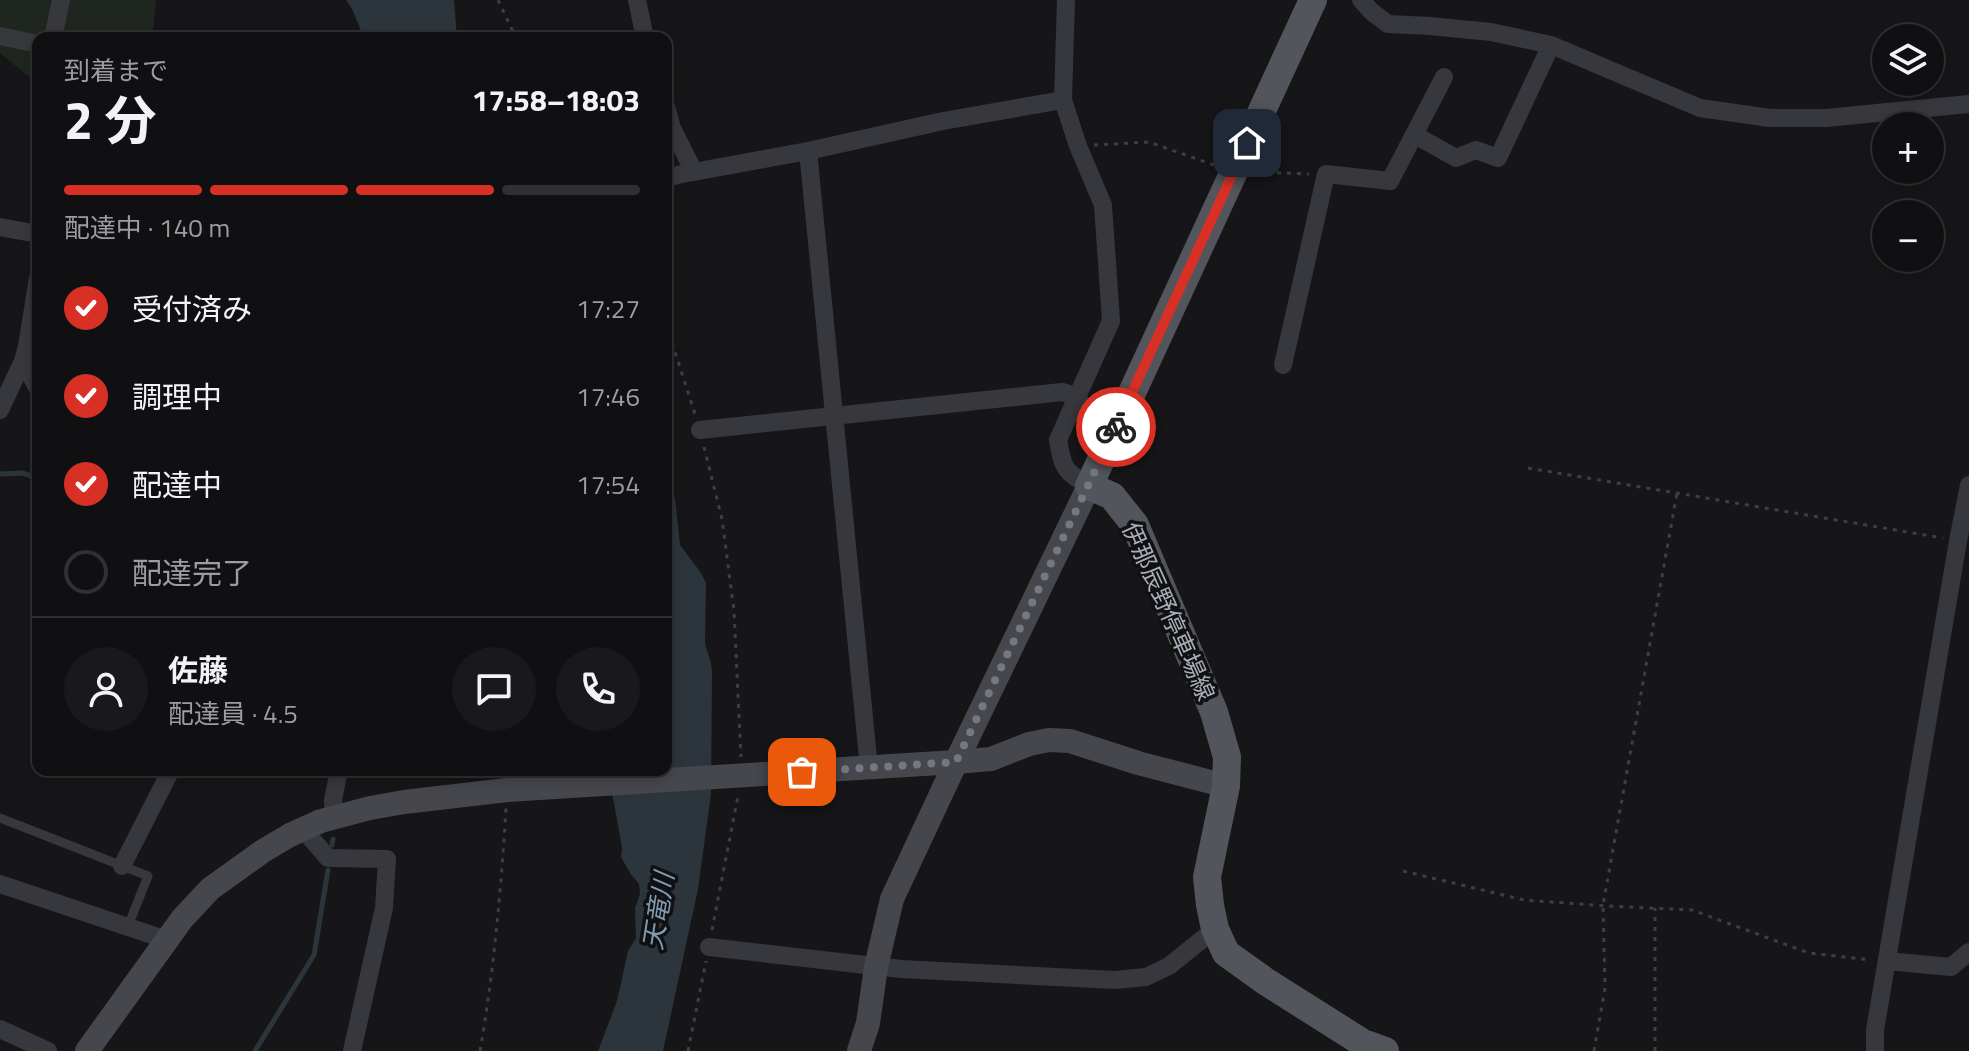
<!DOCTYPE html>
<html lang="ja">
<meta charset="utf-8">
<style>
body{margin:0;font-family:"Titillium Web","Noto Sans JP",sans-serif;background:#19191b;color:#f1f3f6;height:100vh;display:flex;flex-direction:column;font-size:30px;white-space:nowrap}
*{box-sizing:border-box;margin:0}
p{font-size:26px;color:#9c9d9f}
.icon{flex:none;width:44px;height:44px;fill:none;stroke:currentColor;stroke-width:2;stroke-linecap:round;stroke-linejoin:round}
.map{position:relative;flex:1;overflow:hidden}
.drawer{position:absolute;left:32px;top:32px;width:640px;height:744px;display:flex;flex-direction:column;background:#101012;border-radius:16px;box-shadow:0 4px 12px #0003,0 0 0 2px #303032}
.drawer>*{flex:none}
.tools{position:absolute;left:1872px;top:24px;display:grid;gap:16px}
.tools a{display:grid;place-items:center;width:72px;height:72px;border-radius:50%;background:#101012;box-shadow:0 4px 12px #0003,0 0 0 2px #303032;font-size:40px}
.pin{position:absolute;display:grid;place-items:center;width:68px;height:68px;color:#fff;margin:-34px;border-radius:16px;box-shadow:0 4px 12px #0006}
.courier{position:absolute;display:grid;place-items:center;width:80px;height:80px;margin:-40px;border:6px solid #d93025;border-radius:50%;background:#fff;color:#222;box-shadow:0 2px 10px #0007}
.headline em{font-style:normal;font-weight:700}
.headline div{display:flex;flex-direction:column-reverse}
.headline{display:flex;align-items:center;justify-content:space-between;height:136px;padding:0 32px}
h1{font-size:52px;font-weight:700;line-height:60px}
.bar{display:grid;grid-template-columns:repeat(4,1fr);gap:12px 8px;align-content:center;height:96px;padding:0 32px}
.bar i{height:10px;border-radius:6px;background:#303032}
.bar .on{background:#d93025}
.bar p{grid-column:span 4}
.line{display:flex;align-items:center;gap:20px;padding:0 32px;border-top:2px solid #303032}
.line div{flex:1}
.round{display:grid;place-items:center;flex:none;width:84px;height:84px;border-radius:42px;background:#19191b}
ol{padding:0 32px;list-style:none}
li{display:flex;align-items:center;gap:24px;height:88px}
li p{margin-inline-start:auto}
li .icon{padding:8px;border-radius:50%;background:#d93025;color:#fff;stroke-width:4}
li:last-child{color:#9c9d9f}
li i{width:44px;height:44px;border:4px solid #303032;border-radius:50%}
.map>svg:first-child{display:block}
</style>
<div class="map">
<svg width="1969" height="1051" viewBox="0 0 1969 1051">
<rect width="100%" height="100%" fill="#161618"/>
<path fill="#1e261f" d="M0 0H156L153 30 139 38H38V84L0 53Z"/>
<path fill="#2c353c" d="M346 0H454L457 38H364L352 9Z
M666 472 675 499 680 545 701 573 706 583 705 641C706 651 711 659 712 670L711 794 698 889 663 1051H598L617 1001 628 951 636 938 635 908 640 894 639 884 630 873 621 857 622 848 614 803 606 770H666Z"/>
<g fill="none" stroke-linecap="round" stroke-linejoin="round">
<path stroke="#2c353c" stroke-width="5" d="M0 474 22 473 38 478
M332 845 333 839
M255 1051 314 955 328 870"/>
<path stroke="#3d3f44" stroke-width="3" stroke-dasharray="4 6" stroke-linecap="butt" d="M498 0 516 38
M1094 145 1149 142 1214 165
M1257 172 1309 174
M666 324 696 417
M704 447 722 519 734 611 741 757
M1528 468 1943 538
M1403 871 1524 900 1607 906 1692 910 1809 953 1871 960
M712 930 738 796
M480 1051C494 970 501 890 506 808
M688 1051 706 961
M1594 1051 1605 988 1603 905 1677 493
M1655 1051V908"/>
<path stroke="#37383d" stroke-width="9" d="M0 818 148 876 128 926"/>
<path stroke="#37383d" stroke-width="18" d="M637 0 645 38
M1066 0 1063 100 1078 146 1103 205 1111 321 1058 440C1063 469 1064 471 1089 486
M1361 0 1372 12 1388 24 1430 26 1491 32 1551 45 1700 108 1770 118H1826L1969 104
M0 36 38 44
M53 38 61 0
M666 107 672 128 694 172
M1415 135 1456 158 1476 150 1498 158 1551 45
M808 151 869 768
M666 178 682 174 808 151 943 121 1063 100
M0 227 38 234
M23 361 38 389
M1283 365 1326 174 1390 181 1444 77
M0 410 23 361 27 346 38 278
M700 430 1062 392 1079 397
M334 817 333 800 339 770
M303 829 328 858 387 859 384 908 352 1051
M122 866 171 770
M0 884 167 940
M709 947 901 969 1115 980 1146 977 1169 966 1215 929
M1887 961 1951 967 1969 952
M0 1029 48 1051
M1875 1051V1030L1958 541 1969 485"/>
<path stroke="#45474d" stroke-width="24" d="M87 1051 182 919 210 889 263 851 290 835 321 821 370 808 404 802 507 790 956 762 1089 486
M859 1051 868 1023 876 967 892 899 956 762 991 759 1029 744 1049 740 1070 741 1138 763 1226 786"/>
<path stroke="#53555c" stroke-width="28" d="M1313 0 1089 486 1112 496 1135 525 1214 712 1227 757 1226 786 1207 877 1210 905 1215 929 1226 953 1265 981 1363 1043 1385 1051"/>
</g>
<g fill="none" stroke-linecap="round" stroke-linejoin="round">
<path stroke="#757880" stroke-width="8" stroke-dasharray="0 14.4" d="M802 772 956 762 1116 427"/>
<path stroke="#d93025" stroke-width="10" d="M1116 427 1247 143"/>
</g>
<g text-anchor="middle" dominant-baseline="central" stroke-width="7" stroke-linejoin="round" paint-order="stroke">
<g font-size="24" fill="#a8adb8" stroke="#111113">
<text transform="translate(1169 611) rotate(66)">伊那辰野停車場線</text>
</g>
<g font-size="26" font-style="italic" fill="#7f9bb3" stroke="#111113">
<text transform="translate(658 911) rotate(-81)">天竜川</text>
</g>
</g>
</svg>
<div class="tools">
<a><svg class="icon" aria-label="layers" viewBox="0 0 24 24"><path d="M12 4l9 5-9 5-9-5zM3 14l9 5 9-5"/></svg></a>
<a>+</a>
<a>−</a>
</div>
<div class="pin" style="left:802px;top:772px;background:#ea580c"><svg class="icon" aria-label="bag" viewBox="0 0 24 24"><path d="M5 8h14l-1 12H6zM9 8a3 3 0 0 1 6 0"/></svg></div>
<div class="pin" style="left:1247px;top:143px;background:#1f2937"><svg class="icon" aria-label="home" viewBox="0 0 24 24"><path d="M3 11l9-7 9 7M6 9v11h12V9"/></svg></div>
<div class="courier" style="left:1116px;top:427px"><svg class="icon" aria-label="bike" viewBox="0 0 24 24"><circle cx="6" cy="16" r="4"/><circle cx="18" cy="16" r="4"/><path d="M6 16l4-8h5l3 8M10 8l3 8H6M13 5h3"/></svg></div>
<section class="drawer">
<div class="headline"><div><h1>2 分</h1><p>到着まで</p></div><em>17:58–18:03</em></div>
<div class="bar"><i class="on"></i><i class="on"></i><i class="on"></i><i></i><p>配達中 · 140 m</p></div>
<ol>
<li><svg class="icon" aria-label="check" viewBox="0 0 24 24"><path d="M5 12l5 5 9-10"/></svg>受付済み<p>17:27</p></li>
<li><svg class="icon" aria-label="check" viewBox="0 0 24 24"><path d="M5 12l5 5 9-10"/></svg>調理中<p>17:46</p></li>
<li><svg class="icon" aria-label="check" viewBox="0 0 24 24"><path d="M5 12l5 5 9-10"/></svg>配達中<p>17:54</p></li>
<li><i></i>配達完了</li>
</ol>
<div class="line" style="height:144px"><a class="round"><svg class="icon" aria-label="person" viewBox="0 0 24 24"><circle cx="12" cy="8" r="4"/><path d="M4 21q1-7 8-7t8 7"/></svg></a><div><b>佐藤</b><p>配達員 · 4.5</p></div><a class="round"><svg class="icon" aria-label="chat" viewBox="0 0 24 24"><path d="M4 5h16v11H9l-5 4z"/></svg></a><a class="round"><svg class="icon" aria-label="phone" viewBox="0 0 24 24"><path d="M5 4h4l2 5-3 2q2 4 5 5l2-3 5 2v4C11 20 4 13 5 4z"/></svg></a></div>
</section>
</div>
